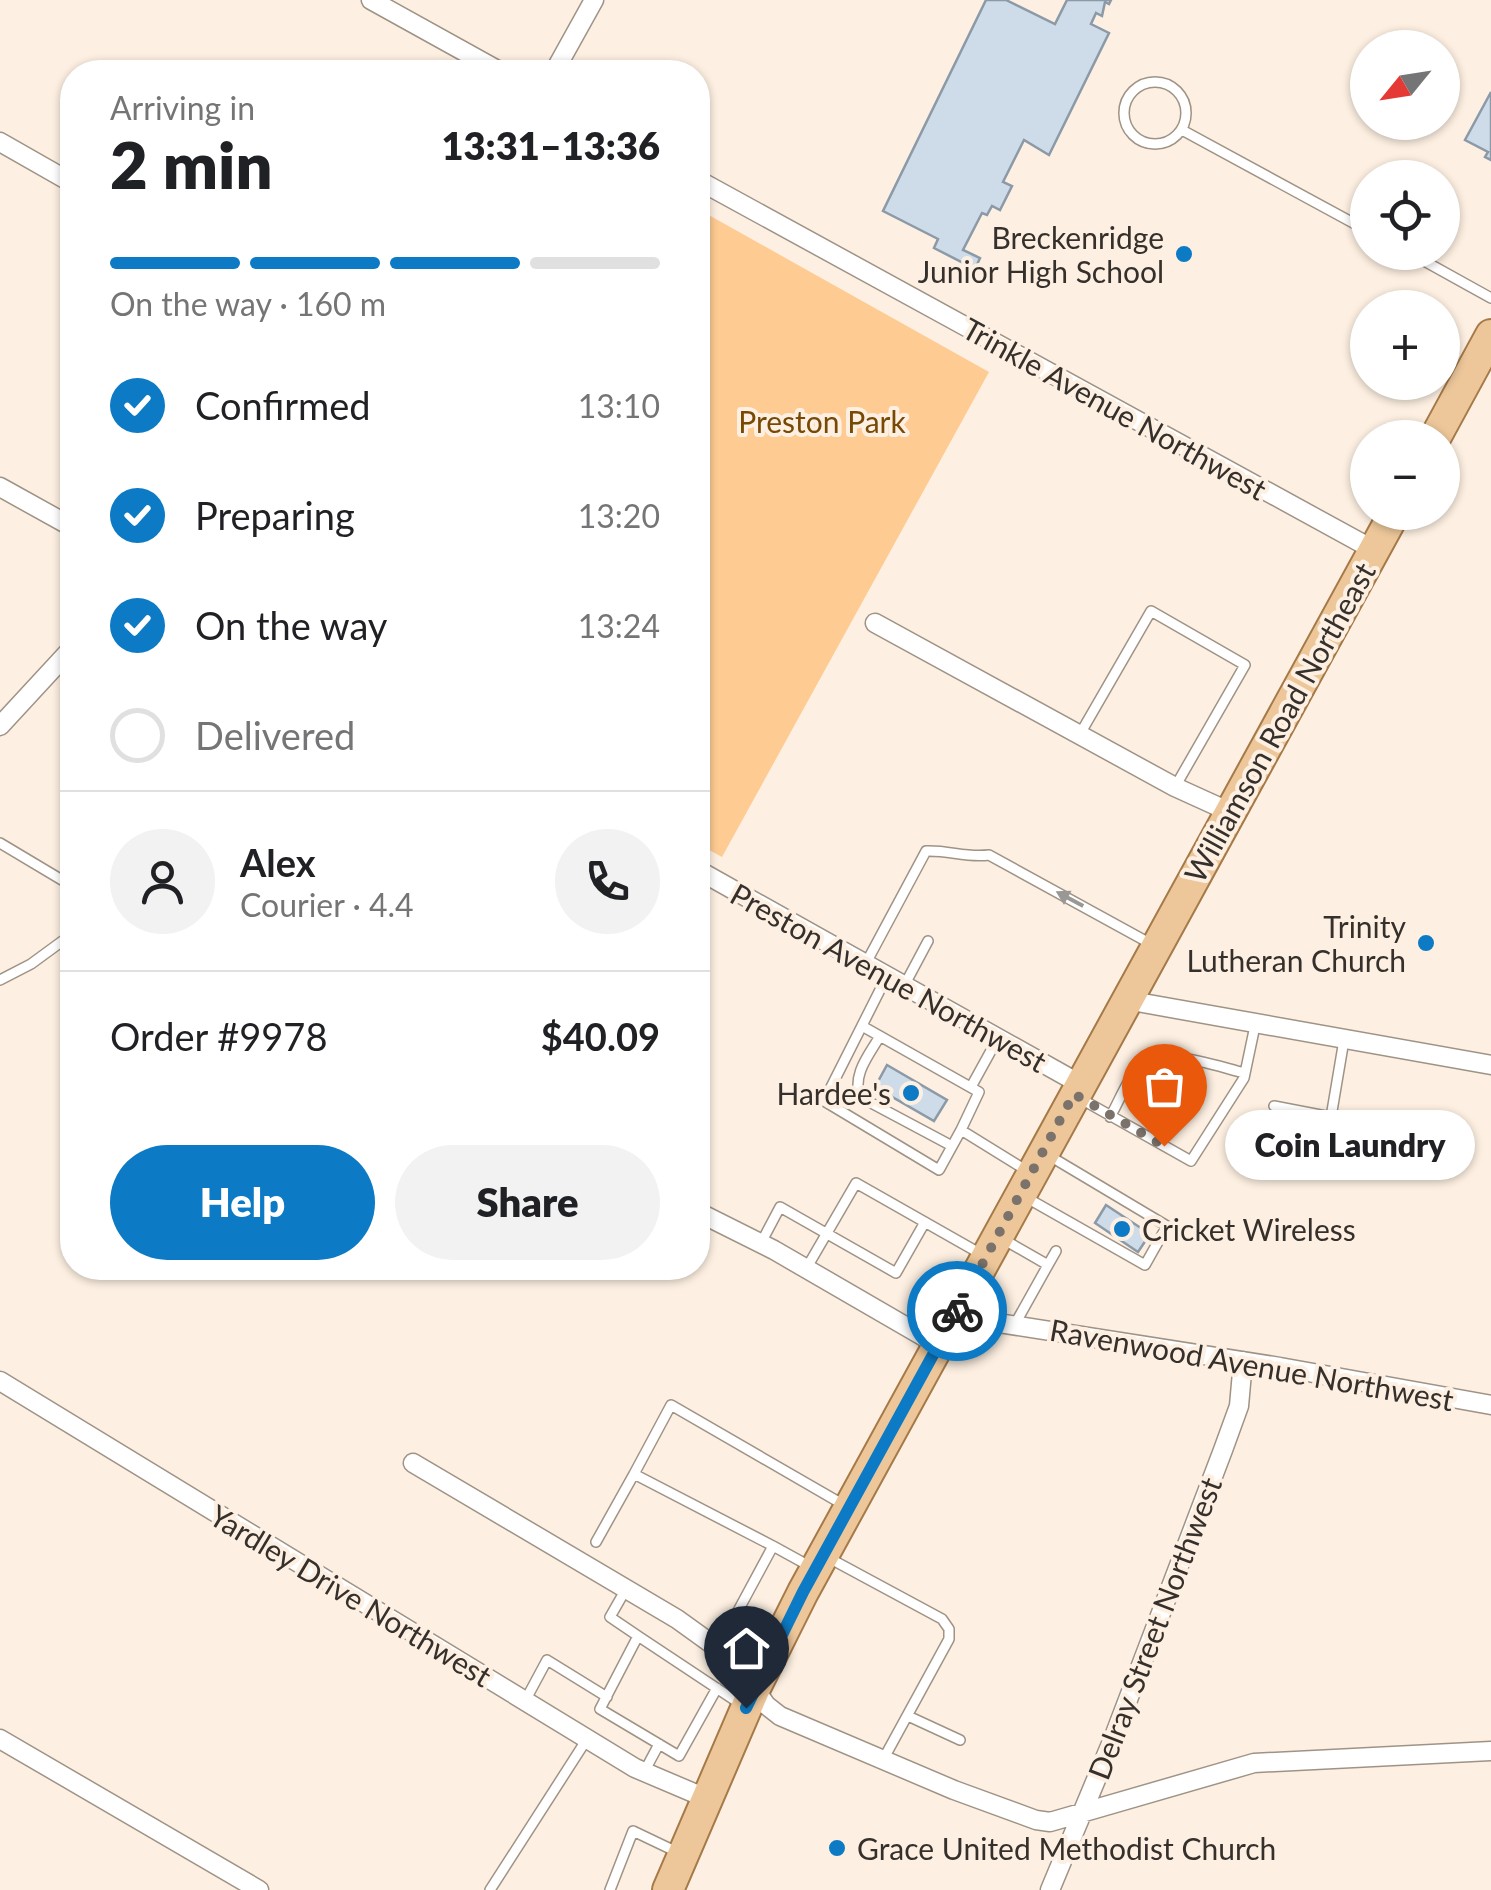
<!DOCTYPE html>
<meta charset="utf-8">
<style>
body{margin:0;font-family:Lato,sans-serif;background:#f2f2f2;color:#202124;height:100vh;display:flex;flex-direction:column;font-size:38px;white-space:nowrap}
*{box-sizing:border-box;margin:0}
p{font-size:32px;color:#757577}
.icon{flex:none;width:55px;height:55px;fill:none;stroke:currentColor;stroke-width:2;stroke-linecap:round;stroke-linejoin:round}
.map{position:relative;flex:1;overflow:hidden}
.details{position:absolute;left:60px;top:60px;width:650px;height:1220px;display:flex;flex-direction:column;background:#fff;border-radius:40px;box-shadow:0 2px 8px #0004}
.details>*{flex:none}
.needle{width:65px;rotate:240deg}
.fabs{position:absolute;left:1350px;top:30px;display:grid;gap:20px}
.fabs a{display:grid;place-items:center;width:110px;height:110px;border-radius:50%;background:#fff;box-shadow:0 2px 8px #0004;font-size:50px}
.pin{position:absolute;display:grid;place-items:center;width:85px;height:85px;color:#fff;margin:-102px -42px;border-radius:50% 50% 50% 0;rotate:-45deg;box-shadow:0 0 10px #0007}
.pin .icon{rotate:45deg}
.courier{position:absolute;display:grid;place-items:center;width:100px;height:100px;margin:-50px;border:8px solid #0c7ac4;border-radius:50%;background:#fff;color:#222;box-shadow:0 2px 12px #0007}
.bubble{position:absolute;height:70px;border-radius:35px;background:#fff;box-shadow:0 2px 8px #0004;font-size:32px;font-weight:800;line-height:70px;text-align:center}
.summary em{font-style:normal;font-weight:800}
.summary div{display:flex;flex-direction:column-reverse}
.summary{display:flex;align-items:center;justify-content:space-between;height:170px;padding:0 50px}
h1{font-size:65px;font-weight:800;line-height:75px}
.bar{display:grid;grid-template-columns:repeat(4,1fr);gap:15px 10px;align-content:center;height:120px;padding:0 50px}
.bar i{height:12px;border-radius:8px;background:#e0e0e0}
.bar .on{background:#0c7ac4}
.bar p{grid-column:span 4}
.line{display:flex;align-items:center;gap:25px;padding:0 50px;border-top:2px solid #e0e0e0}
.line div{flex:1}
.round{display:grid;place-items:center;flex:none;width:105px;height:105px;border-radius:52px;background:#f2f2f2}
ol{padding:0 50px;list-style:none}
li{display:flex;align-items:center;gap:30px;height:110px}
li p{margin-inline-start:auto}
li .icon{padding:10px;border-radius:50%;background:#0c7ac4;color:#fff;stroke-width:4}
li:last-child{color:#757577}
li i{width:55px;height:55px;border:5px solid #e0e0e0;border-radius:50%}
.action{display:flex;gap:20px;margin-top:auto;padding:20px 50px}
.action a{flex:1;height:115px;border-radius:60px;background:#0c7ac4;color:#fff;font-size:40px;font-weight:800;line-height:115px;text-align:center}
.action a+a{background:#f2f2f2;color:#202124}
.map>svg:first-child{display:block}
</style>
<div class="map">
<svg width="1491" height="1890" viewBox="0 0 1491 1890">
<rect width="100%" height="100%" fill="#fdf0e2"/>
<path fill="#fecb93" d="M698 209 989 372 722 857 698 844Z"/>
<path fill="#cedce9" stroke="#8c99a6" stroke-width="2.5" d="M986 0H1006L1055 24 1067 0H1111L1109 4 1105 2 1102 16 1096 13 1091 24 1109 33 1049 155 1024 140 1003 182 1012 186 1000 210 992 206 987 215 982 213 963 250 980 258 975 269 934 248 938 239 883 211Z
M1491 92V160L1485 157 1488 152 1465 140Z
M887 1065 947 1100 934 1121 875 1087Z
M1106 1205 1150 1234 1138 1252 1095 1223Z"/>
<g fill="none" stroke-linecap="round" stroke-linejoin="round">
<g stroke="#9f9386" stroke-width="12">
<path id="lane" d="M1124 113a31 31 0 1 1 62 0a31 31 0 1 1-62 0Z
M1182 130 1368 231
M1408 252 1491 298
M1080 734 1151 611 1245 665 1175 787
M0 843 72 886
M866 963 926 851C949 850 966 858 989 855L1153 945
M887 976 824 1101 939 1170 961 1130 1029 1172
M0 980 31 964 72 934
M904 986 928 941
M862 1026 979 1092 961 1130
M880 1036C869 1055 852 1074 860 1097L952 1146
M971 1087 998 1038
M1081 1099 1191 1161 1244 1078 1256 1021
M1274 1106 1331 1117 1344 1040
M1110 1117C1119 1102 1126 1081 1138 1068 1160 1044 1218 1067 1245 1073
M1027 1198 1145 1265 1167 1226 1048 1155
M1001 1238 1048 1265 1015 1324
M761 1243 780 1207 896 1273 925 1222
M1048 1265 1056 1251
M806 1269 856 1183 981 1254
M634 1474 671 1405 844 1505
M596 1542 634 1474 773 1546 718 1648
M773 1546 813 1568
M827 1557 942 1619 949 1629V1639L884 1758
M626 1589 610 1617 638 1636
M717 1688 679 1756 600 1709 638 1636 742 1705
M525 1701 547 1660 607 1697
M908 1716 960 1740
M644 1772 659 1744
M490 1890 587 1739
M610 1890 633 1831 677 1852"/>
</g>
<g stroke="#9f9386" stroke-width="21">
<path id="street" d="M371 0 501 72
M554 72 594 0
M0 142 72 183
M698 180 1374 550
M0 487 72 527
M875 623 1175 787 1230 812
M0 726 72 648
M698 870 1080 1084
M1126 1000 1491 1065
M698 1212 774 1250 938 1345
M954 1316 1280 1367 1491 1405
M0 1381 635 1768 708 1799
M413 1463 677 1619 727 1655 743 1671 766 1705 780 1716 954 1790 1036 1820 1050 1822 1254 1763 1491 1751
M0 1739 259 1890
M1050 1890 1113 1739 1223 1450 1239 1406 1243 1361"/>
</g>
<g stroke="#a57948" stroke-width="34">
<path id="primary" d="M1435 438 1491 335
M668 1890 754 1690 803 1592 1395 512"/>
</g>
<use href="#lane" stroke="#fff" stroke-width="9"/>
<use href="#street" stroke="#fff" stroke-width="18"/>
<use href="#primary" stroke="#edc79a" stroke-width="30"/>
</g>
<defs><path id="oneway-solid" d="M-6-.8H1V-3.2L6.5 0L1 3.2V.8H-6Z" transform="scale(2.5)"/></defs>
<use fill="#9a9895" href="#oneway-solid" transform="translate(1070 899) rotate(-152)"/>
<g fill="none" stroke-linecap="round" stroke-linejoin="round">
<path stroke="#7b736b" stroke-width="10" stroke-dasharray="0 18" d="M957 1311 1074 1094 1164 1146"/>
<path stroke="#0c7ac4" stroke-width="12" d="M746 1708 803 1592 957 1311"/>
</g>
<g fill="#0c7ac4" stroke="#fdf0e2" stroke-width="4">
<circle cx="1184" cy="254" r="10"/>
<circle cx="1426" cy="943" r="10"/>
<circle cx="911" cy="1093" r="10"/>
<circle cx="1122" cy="1229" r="10"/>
<circle cx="837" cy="1848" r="10"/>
</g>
<g text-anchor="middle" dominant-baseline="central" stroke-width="8" stroke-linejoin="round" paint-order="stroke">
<g font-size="30" fill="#35302b" stroke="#fdf0e2" text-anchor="end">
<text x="1164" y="237">Breckenridge<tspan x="1164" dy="34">Junior High School</tspan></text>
<text x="1406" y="926">Trinity<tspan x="1406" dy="34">Lutheran Church</tspan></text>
<text x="891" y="1093">Hardee's</text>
<text x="1142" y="1229" text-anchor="start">Cricket Wireless</text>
<text x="857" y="1848" text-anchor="start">Grace United Methodist Church</text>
</g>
<g font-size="30" fill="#35302b" stroke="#fdf0e2">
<text transform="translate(1115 408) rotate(29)">Trinkle Avenue Northwest</text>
<text transform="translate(1279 722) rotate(-61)">Williamson Road Northeast</text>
<text transform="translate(889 977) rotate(29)">Preston Avenue Northwest</text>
<text transform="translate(1252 1364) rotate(10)">Ravenwood Avenue Northwest</text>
<text transform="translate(351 1595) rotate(31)">Yardley Drive Northwest</text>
<text transform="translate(1154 1628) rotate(-69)">Delray Street Northwest</text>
</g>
<g font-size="30" fill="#774904" stroke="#fdf0e2">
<text x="822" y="421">Preston Park</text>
</g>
</g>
</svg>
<div class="fabs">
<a><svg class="needle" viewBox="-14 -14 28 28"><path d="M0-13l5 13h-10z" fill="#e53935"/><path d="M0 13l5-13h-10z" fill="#757577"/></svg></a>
<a><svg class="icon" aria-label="locate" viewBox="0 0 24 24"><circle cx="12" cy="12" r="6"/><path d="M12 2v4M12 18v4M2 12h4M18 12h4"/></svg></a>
<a>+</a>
<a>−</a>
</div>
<div class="pin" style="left:1164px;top:1146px;background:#ea580c"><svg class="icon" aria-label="bag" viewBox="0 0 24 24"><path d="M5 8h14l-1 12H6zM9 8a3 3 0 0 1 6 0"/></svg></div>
<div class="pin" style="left:746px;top:1708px;background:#1f2937"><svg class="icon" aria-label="home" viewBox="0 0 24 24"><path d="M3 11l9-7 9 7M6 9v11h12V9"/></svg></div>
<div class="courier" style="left:957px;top:1311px"><svg class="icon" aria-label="bike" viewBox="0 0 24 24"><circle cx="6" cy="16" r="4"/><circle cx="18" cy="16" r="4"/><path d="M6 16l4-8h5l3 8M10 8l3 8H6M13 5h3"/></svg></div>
<div class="bubble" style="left:1225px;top:1110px;width:250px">Coin Laundry</div>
<section class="details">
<div class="summary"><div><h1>2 min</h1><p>Arriving in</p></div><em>13:31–13:36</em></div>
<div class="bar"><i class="on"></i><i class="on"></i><i class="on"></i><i></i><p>On the way · 160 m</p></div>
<ol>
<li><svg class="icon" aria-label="check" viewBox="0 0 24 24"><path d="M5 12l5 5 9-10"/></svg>Confirmed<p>13:10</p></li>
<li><svg class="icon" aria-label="check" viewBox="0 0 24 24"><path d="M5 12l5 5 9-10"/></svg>Preparing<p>13:20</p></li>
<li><svg class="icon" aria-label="check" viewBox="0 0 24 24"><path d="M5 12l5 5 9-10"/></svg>On the way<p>13:24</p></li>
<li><i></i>Delivered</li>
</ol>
<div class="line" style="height:180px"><a class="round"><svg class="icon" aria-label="person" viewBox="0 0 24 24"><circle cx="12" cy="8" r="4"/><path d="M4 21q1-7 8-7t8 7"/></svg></a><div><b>Alex</b><p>Courier · 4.4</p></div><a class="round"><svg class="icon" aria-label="phone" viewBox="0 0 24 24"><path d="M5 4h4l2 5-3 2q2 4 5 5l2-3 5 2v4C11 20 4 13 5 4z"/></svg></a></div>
<div class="line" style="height:130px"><div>Order #9978</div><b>$40.09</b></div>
<div class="action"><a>Help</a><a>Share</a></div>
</section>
</div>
